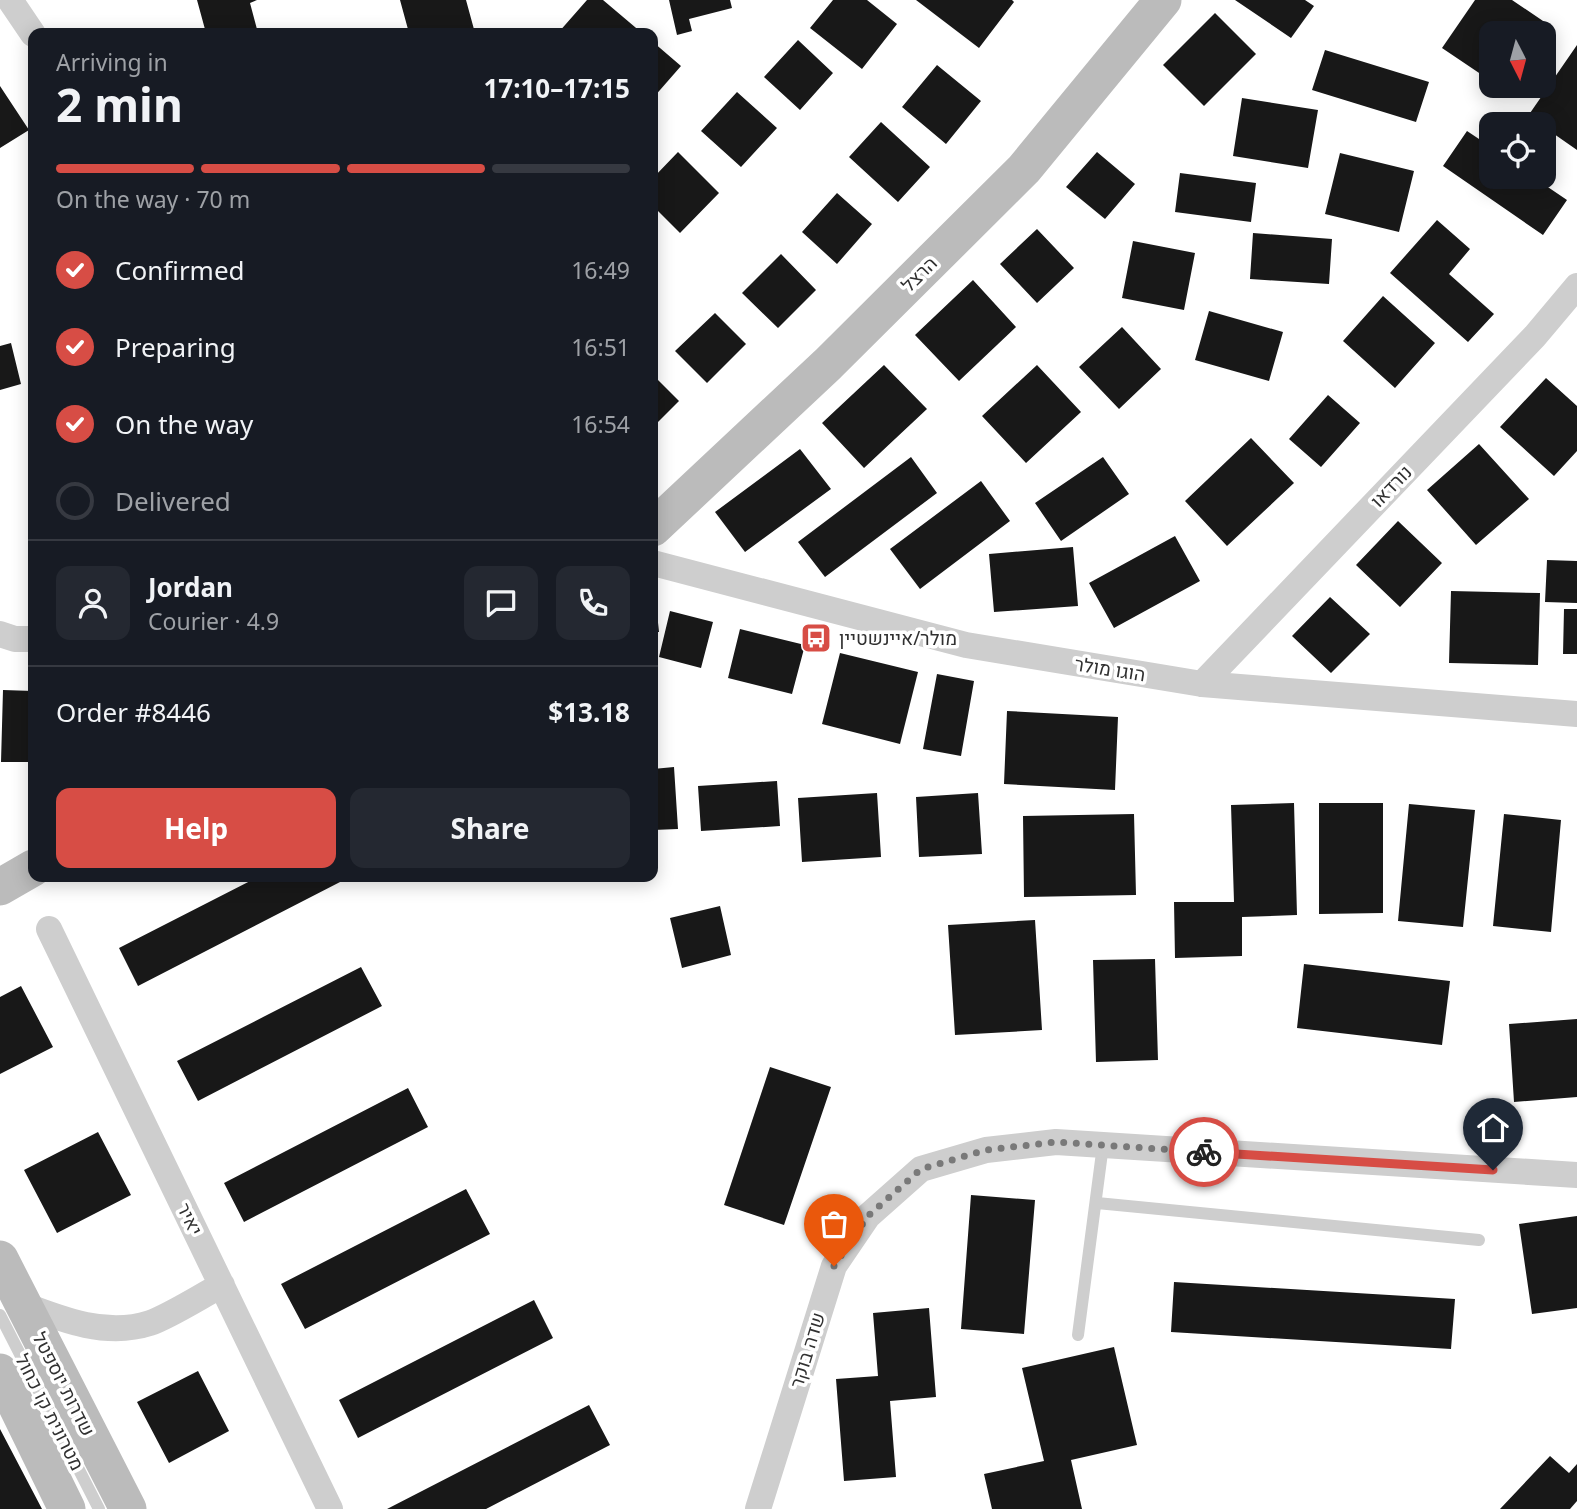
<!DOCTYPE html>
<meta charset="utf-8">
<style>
body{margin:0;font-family:"Noto Sans",Heebo,sans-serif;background:#242831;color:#f1f3f6;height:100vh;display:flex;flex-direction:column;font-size:26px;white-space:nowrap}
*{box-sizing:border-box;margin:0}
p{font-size:23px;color:#9ea1a6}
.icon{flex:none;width:38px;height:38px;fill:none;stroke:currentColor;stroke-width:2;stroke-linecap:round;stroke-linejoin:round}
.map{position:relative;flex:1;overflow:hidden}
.drawer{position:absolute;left:28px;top:28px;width:630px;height:854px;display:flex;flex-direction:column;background:#171b24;border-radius:14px;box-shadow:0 4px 18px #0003}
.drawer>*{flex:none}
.needle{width:46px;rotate:174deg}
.fabs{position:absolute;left:1479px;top:21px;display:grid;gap:14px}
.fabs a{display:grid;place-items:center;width:77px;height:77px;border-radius:14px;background:#171b24;box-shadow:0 4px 18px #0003;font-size:35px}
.pin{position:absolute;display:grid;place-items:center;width:60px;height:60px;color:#fff;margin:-72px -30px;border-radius:50% 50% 50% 0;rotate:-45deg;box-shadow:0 0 7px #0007}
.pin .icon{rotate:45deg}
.courier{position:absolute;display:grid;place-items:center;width:70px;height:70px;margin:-35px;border:5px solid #d74d45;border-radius:50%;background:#fff;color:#222;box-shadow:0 2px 9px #0007}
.headline em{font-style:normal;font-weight:700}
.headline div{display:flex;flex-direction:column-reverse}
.headline{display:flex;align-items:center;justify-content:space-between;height:119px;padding:0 28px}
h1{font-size:46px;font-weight:700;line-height:52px}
.bar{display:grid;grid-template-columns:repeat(4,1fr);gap:10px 7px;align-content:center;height:84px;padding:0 28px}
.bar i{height:9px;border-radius:5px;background:#363941}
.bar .active{background:#d74d45}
.bar p{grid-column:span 4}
.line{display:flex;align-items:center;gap:18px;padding:0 28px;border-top:2px solid #363941}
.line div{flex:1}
.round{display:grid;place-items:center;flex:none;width:74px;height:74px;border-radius:14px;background:#242831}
ol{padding:0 28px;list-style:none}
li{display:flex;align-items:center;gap:21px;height:77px}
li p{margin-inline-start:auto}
li .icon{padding:7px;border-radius:50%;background:#d74d45;color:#fff;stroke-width:4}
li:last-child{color:#9ea1a6}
li i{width:38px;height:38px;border:4px solid #363941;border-radius:50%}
.action{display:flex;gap:14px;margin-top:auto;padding:14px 28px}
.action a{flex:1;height:80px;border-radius:14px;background:#d74d45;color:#fff;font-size:28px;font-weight:700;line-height:80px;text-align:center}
.action a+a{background:#242831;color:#f1f3f6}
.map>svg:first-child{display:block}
</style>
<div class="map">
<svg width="1577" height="1509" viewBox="0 0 1577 1509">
<rect width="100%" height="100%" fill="#fff"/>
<path fill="#181818" d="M197 0H257L250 3 258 33H206Z
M400 0H466L475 33H409Z
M587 0H603L642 33H558Z
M669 0H730L732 8 689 19 692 31 677 35Z
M833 0H867L897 24 862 69 810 28Z
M916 0H1012L1014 2 979 48Z
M1235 0H1305L1314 6 1291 38Z
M1475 0H1512L1546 23 1539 33H1491V81L1442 48Z
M1215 13 1256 54 1204 106 1163 65Z
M798 40 833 73 800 110 764 77Z
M653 42 681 66 653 98Z
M1577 45V150L1544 127V124L1528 116Z
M1325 50 1429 82 1416 122 1312 90Z
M937 65 981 101 946 144 902 107Z
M0 86 29 130 0 148Z
M737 92 777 128 741 167 701 131Z
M1242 98 1318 110 1308 168 1233 156Z
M881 122 930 167 898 202 849 157Z
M1467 131 1491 147V177H1533L1567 200 1543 235 1443 166Z
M678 152 719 193 680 233 653 206V178Z
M1097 152 1135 184 1105 219 1066 187Z
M1340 153 1414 171 1399 232 1325 214Z
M1180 173 1256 183 1251 222 1175 212Z
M837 193 872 224 837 264 802 232Z
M1437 220 1470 249 1449 274 1494 314 1468 342 1390 273Z
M1037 229 1074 268 1037 303 1000 264Z
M1253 233 1332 239 1329 284 1250 279Z
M1133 241 1195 253 1184 310 1122 298Z
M781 254 816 290 778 328 742 293Z
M973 280 1016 327 959 381 915 335Z
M1383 296 1435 343 1395 388 1343 341Z
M1209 311 1283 332 1269 381 1195 360Z
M715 313 746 344 707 383 675 351Z
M1122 327 1161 369 1119 409 1079 367Z
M11 343 21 384 0 390V346Z
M884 365 927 409 864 468 822 423Z
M1037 365 1081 412 1026 463 982 416Z
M653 375 679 401 653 427Z
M1546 378 1577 406V451L1554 476 1500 427Z
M1328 395 1360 423 1321 467 1289 439Z
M1251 438 1294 483 1227 546 1185 501Z
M1479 444 1529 499 1476 545 1427 490Z
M800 449 831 489 745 552 715 512Z
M911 457 937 493 825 577 798 542Z
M1103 457 1129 494 1061 541 1035 503Z
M981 481 1010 521 920 589 890 549Z
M1398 521 1442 563 1400 607 1356 565Z
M1175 536 1200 581 1114 628 1089 583Z
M1073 547 1078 606 994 612 989 554Z
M1547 560 1577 561V603L1545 602Z
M1451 591 1540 593 1538 665 1449 663Z
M1330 597 1370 634 1331 673 1292 636Z
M653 604H656L659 632H653Z
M1564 609H1577V654H1563Z
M670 611 713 622 701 668 659 657Z
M740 629 805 645 792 694 728 678Z
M840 653 918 672 900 744 822 724Z
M937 674 974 681 961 756 923 749Z
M3 690 33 691V762H1Z
M1007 711 1118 717 1115 790 1004 784Z
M674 767 678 829 653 830V769Z
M777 781 780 826 701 831 698 786Z
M877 793 881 857 802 862 798 798Z
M978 793 982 854 919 857 916 797Z
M1294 803 1297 915 1242 917V956L1175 958 1174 902H1234L1231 805Z
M1319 803H1383V913L1319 914Z
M1409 804 1475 810 1463 927 1398 921Z
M1134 814 1136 895 1024 897 1023 816Z
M1504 814 1561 820 1551 932 1493 926Z
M258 877H340L342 881 138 986 119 948Z
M720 906 731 955 682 968 670 918Z
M1035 920 1042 1030 955 1035 948 925Z
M1155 959 1158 1060 1096 1062 1093 960Z
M1304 964 1450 981 1442 1045 1297 1028Z
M361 967 382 1006 198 1101 177 1061Z
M21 986 53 1047 0 1074V997Z
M1577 1019V1097L1514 1102 1509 1024Z
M770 1067 831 1087 784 1225 724 1205Z
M408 1088 428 1127 244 1222 224 1183Z
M98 1132 131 1195 57 1233 24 1170Z
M466 1189 490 1234 305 1329 281 1284Z
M971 1195 1035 1200 1024 1334 961 1329Z
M1577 1216V1308L1532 1314 1519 1224Z
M1174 1282 1455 1299 1451 1349 1171 1332Z
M534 1300 553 1338 358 1438 339 1400Z
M929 1308 936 1397 890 1401 896 1477 844 1481 836 1379 878 1376 873 1313Z
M1114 1347 1137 1445 1071 1460 1082 1509H992L984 1474 1044 1461 1022 1368Z
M198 1371 229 1431 169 1463 137 1402Z
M589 1405 610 1445 486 1509H387Z
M0 1429 42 1509H0Z
M1550 1456 1569 1473 1577 1464V1501L1570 1509H1500Z"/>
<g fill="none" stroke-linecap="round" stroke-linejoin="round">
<path stroke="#cecece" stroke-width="12" d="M1097 1203 1479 1240
M0 1315 99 1509
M1078 1335 1103 1145"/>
<path stroke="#cecece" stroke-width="26" d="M10 0 33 34
M653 563 966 645 1202 684 1577 714
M0 634 15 639H33
M1202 684 1535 336 1577 286
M49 929 330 1509
M24 1305C63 1320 107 1337 150 1323 170 1316 201 1296 222 1285
M758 1509 834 1266 868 1216 921 1169 986 1150 1056 1142 1577 1175"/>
<path stroke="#bbb" stroke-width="37" d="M653 528 828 364 1024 169 1163 0
M0 887 33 868
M0 1259 128 1509
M0 1372 67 1509"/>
</g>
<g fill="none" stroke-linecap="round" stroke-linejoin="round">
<path stroke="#797979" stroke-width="7" stroke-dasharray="0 12.6" d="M834 1266 868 1216 921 1169 986 1150 1056 1142 1204 1152"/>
<path stroke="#d74d45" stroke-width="9" d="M1204 1152 1493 1170"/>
</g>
<defs>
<g id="bus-square" transform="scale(1.575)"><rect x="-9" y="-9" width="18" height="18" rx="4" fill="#d74d45" stroke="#fff"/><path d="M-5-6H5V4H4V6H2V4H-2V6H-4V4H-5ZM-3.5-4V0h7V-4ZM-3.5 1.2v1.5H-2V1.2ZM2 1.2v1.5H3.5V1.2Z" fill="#fff"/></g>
</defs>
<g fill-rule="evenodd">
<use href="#bus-square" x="816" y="638"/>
</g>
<g text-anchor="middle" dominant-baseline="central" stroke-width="7" stroke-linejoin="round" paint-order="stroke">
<g font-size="19" fill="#313131" stroke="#fff">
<text transform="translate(919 274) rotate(-45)">הרצל</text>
<text transform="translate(1391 486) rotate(-46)">נורדאו</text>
<text transform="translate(1110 669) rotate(9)">הוגו מולר</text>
<text transform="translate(190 1219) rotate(64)">יאיר</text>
<text transform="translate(807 1350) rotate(-73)">שדה בוקר</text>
<text transform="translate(64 1384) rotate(63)">שדרות יוספטל</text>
<text transform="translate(50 1412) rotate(63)">מטרונית קו כחול</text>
</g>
<g font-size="19" fill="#313131" stroke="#fff" text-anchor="start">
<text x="839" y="638">מולר/איינשטיין</text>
</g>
</g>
</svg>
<div class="fabs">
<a><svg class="needle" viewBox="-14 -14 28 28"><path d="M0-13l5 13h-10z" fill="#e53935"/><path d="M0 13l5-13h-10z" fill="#9ea1a6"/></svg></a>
<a><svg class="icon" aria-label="locate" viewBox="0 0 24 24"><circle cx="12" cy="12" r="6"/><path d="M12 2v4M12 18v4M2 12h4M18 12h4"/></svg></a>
</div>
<div class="pin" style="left:834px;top:1266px;background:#ea580c"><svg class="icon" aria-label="bag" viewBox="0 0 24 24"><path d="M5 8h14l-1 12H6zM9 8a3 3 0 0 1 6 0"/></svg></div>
<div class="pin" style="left:1493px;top:1170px;background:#1f2937"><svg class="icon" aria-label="home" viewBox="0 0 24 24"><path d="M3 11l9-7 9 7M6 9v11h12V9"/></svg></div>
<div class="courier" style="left:1204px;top:1152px"><svg class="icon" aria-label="bike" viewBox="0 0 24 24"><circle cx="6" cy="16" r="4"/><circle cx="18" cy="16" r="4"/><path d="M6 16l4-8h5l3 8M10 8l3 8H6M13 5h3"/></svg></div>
<section class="drawer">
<div class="headline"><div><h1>2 min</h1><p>Arriving in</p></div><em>17:10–17:15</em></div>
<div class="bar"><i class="active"></i><i class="active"></i><i class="active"></i><i></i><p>On the way · 70 m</p></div>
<ol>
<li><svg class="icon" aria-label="check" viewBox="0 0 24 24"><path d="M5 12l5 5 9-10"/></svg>Confirmed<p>16:49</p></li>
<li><svg class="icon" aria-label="check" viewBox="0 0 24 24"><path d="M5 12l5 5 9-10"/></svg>Preparing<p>16:51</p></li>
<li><svg class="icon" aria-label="check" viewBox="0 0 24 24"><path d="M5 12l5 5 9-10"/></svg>On the way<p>16:54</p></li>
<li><i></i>Delivered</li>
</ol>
<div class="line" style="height:126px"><a class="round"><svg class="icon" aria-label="person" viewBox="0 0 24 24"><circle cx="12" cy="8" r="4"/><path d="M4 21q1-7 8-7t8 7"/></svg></a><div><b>Jordan</b><p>Courier · 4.9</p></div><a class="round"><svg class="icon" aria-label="chat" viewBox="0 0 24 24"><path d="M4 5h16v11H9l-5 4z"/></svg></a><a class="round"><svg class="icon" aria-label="phone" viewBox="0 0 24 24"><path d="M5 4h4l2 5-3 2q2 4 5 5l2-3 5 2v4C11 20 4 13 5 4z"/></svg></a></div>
<div class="line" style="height:91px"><div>Order #8446</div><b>$13.18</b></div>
<div class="action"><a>Help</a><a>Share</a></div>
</section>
</div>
